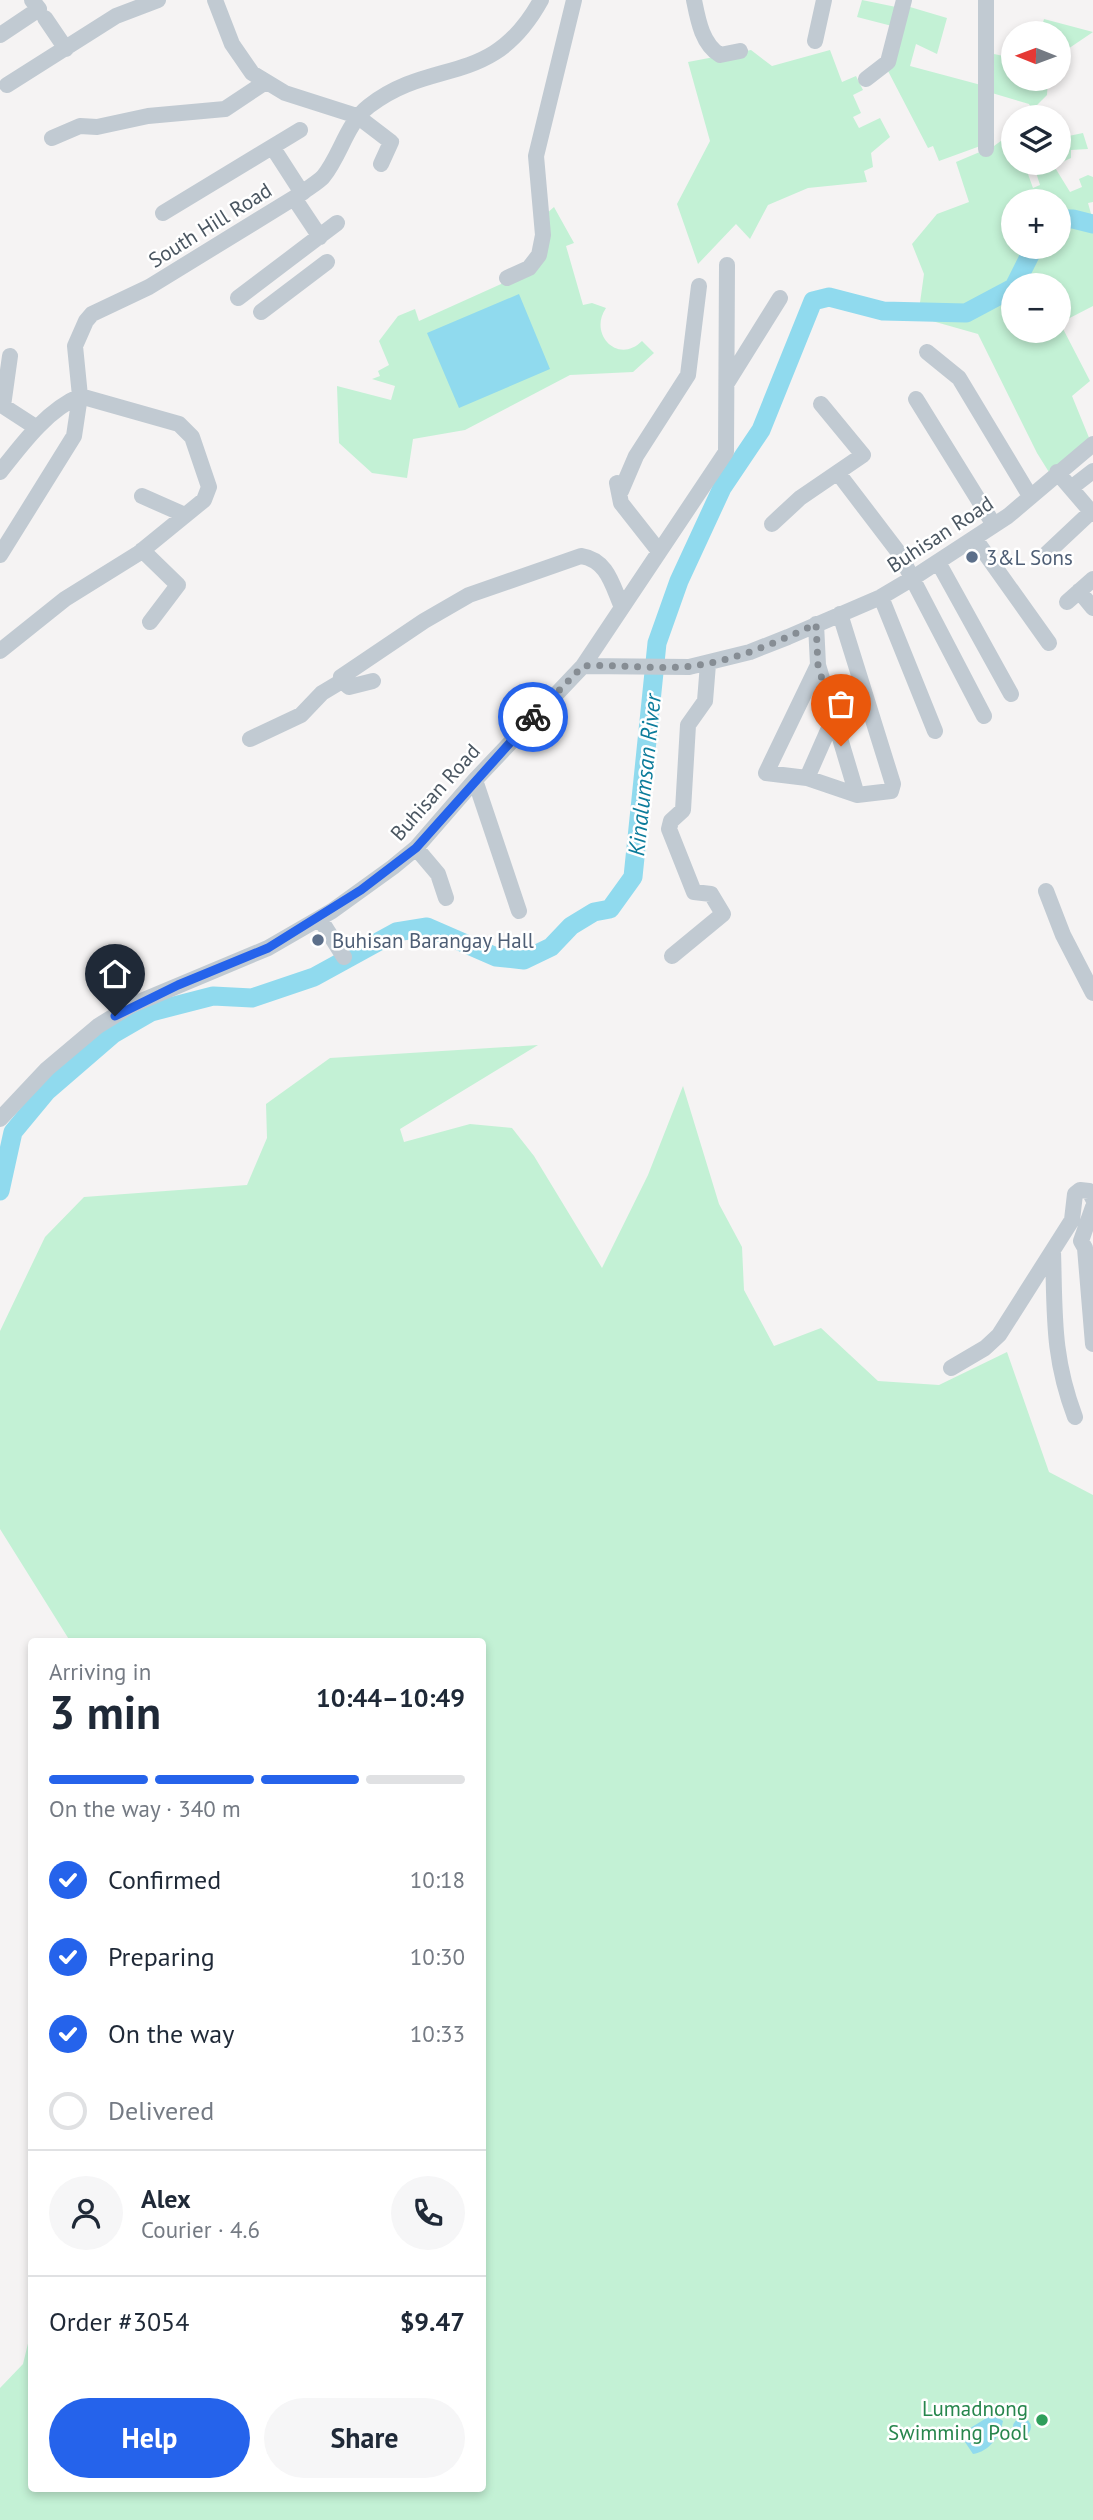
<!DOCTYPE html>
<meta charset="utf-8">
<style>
body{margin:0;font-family:"PT Sans",sans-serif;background:#f6f6f7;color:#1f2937;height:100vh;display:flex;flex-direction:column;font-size:26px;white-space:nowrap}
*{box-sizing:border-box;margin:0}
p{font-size:23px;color:#747a83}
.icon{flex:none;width:38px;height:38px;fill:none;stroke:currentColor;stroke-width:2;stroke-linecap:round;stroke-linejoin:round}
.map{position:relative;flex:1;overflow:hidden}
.drawer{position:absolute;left:28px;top:1638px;width:458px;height:854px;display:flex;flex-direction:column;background:#fff;border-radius:7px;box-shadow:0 4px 10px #0003}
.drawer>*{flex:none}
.needle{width:46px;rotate:271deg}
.buttons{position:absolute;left:1001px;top:21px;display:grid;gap:14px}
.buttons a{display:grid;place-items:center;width:70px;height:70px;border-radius:50%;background:#fff;box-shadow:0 4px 10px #0003;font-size:35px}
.pin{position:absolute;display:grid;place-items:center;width:60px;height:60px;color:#fff;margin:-72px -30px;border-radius:50% 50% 50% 0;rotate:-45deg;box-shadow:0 0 7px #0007}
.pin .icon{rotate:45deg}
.courier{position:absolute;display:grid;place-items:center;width:70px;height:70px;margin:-35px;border:5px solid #2563eb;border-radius:50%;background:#fff;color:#222;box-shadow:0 2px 9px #0007}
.summary em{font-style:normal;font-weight:700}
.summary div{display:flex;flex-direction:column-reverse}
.summary{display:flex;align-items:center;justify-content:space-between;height:119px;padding:0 21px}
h1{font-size:46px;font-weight:700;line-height:52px}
.bar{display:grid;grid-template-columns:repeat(4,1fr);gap:10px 7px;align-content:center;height:84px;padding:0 21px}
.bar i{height:9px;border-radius:5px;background:#e0e1e3}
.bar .active{background:#2563eb}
.bar p{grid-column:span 4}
.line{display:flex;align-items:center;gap:18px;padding:0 21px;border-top:2px solid #e0e1e3}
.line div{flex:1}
.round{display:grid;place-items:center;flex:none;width:74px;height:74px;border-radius:37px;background:#f6f6f7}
ol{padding:0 21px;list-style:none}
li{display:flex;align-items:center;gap:21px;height:77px}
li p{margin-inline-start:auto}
li .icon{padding:7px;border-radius:50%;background:#2563eb;color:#fff;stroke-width:4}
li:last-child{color:#747a83}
li i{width:38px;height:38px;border:4px solid #e0e1e3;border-radius:50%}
.action{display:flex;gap:14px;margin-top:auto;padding:14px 21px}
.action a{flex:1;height:80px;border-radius:42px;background:#2563eb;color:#fff;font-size:28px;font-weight:700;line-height:80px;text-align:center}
.action a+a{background:#f6f6f7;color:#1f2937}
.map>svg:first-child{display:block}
</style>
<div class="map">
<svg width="1093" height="2520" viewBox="0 0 1093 2520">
<rect width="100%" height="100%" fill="#f5f3f3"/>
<path fill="#c3f1d5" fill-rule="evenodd" d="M862 0 896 7 892 26 857 17Z
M910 7 947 18 937 54 916 44 910 66 981 85 983 145 939 161 933 146 928 148 888 71Z
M1044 19 1093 32 1059 55V33H1040Z
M751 50 772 66 830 50 842 82 856 76 863 90 853 95 861 113 853 117 859 128 880 118 890 137 871 153 873 167 864 171 867 182 808 188 768 205 750 239 736 224 698 264 677 204 710 141 688 62Z
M994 54 1013 58V79H1048L1047 95 1032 110 1029 104 992 93Z
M1013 132V163H1024L1033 188 1040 185 1033 163H1059V138L1083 133 1088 149 1071 150V158L1054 166 1070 192 1082 187 1079 179 1088 175 1093 177V202L1088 203 1093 221 1087 222 1093 224V306L1060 323 1090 381 1072 396 1092 445 1052 477 1037 453 978 334 918 317 924 274 912 244 937 214 969 202 956 162 994 146ZM1013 201H1059V247H1013ZM1013 285H1059V331H1013Z
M554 207 574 243 566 246 583 305 592 303 606 308C588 334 618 365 642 341L654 353 633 372 570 375 465 430 413 439 407 478 372 473 339 443 337 386 391 400 395 386 372 379 380 376 378 371 389 365 379 341 398 316 415 309 419 321 532 270 546 214Z
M538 1045 400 1129 404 1142 470 1124 512 1128 534 1156 602 1268 648 1175 683 1086 719 1204 742 1247 744 1290 774 1346 821 1328 878 1381 939 1385 1007 1352 1049 1472 1093 1495V2520H0V2388L23 2364 31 2331 32 2488H483V1642L70 1641 0 1529V1331L45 1237 84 1197 247 1185 267 1138 266 1104 330 1058Z"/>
<path fill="#90daee" d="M519 294 550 369 459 408 427 333Z
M993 2414 1003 2421C1000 2436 989 2452 973 2454L965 2442 967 2430Z
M1013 2427a9 9 0 1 1 18 0a9 9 0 1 1-18 0Z"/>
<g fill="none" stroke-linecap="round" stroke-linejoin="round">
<path stroke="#90daee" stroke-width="19" d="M1059 219H1073L1093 224
M1015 285 1034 247
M0 1191 13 1132 47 1091 113 1034 151 1012 213 996 252 998 314 977 396 932 427 927 496 957 524 960 551 947 571 926 594 912 610 909 633 877 657 643 679 581 722 488 761 430 813 301 829 297 883 311 966 313 1013 288"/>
<path stroke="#c1cad2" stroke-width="16" d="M215 0 232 44 252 73 285 93 357 116 391 142 381 164
M694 0C698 20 702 44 720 55L740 51
M986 0V149
M45 18 66 49
M0 35 39 9 32 0
M815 41 824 0
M866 79 888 62 904 0
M7 85 116 16 158 0
M52 138 80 126 97 127 148 116 225 109 264 83
M273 148 302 193
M294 198 320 237
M163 213 300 130
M507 278 529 268 539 255 543 235 536 156 574 0
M238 298 337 223
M261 312 327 262
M927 352 959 378 1030 496
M10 356 3 406 37 428
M727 383 780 298
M916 399 994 525
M0 472C22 444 47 410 80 396L179 424 192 437 209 487 204 500 139 553 65 599 0 651
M1057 472 1093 514
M838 473 899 553 984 716
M617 483 621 503 658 550
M1071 488 1093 471
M621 491 636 456 688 375 699 286
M142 496 185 515
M772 524 800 498 863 455 821 404
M975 539 1049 643
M142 550 178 585 150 622
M0 555 74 436 80 396 75 346 86 321 92 314 149 287 302 193C308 188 317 183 323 177 341 155 346 124 369 106 434 56 492 89 541 0
M1043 557 1093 510
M938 562 1011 694
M1079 591 1093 608
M881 597 935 731
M1067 602 1093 579
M816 624 818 665 857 795
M818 665 766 773 807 778 857 795 891 791 893 784 840 614
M583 666 689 667 750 652 788 637 881 597 913 578 1008 516 1093 444
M373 681 349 687 342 681 341 677 424 621 469 595 581 556C607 560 612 584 621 605
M250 739 301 715 322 693 342 681
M807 778 833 719
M475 780 519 911
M416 848 438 874 446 898
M1046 891 1063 935 1093 993
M320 919 344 957
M672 956 723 914 711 894 694 892 669 829 671 821 683 810 688 725 705 701 708 664
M0 1119 47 1069 98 1026 132 1005 268 948 332 911 393 867 416 848 475 780 583 666 726 452 727 265
M1093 1207 1081 1241 1085 1248 1093 1344
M1053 1251C1055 1315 1052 1356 1075 1417
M951 1368 985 1348 999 1335 1072 1220 1075 1194 1080 1190 1089 1191 1093 1199"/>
</g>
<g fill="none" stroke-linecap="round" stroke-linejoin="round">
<path stroke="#868d94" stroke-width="7" stroke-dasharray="0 12.6" d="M533 717 583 666C619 664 657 670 692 666 735 661 777 642 816 624L818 665 841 746"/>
<path stroke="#2563eb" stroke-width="9" d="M115 1016 178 985 268 948 361 890 416 848 533 717"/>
</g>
<g fill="#5c6f8a" stroke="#fff" stroke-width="2.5">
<circle cx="972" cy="557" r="7"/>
<circle cx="318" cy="940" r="7"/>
</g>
<circle fill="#2e9e5b" stroke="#fff" stroke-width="2.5" cx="1042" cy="2420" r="7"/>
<g text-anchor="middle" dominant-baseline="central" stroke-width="5" stroke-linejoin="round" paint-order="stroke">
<g font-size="21" fill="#4a5661" stroke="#fff">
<text transform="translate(210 225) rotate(-32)">South Hill Road</text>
<text transform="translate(940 534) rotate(-33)">Buhisan Road</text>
<text transform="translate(435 792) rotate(-48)">Buhisan Road</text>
</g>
<g font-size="21" fill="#4e5e75" stroke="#fff" text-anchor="start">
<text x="986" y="557">3&amp;L Sons</text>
<text x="332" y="940">Buhisan Barangay Hall</text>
</g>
<g font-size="21" fill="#27864d" stroke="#fff" text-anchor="end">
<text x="1028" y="2408">Lumadnong<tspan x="1028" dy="24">Swimming Pool</tspan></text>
</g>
<g font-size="23" font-style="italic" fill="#0c7c9b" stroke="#fff">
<text transform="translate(644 775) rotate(-84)">Kinalumsan River</text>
</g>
</g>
</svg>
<div class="buttons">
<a><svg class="needle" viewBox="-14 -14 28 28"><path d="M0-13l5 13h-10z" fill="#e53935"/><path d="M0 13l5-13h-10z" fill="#747a83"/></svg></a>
<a><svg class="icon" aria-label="layers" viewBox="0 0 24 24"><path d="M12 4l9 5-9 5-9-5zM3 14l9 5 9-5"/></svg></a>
<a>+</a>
<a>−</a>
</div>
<div class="pin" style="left:841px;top:746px;background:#ea580c"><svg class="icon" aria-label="bag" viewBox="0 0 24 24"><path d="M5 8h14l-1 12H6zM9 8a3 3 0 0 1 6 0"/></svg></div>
<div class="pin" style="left:115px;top:1016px;background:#1f2937"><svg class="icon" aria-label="home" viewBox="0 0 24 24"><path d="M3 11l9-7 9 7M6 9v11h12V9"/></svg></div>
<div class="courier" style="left:533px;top:717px"><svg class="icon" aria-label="bike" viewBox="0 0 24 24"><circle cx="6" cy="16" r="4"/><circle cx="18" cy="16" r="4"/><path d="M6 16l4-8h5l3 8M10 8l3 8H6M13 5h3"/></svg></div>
<section class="drawer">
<div class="summary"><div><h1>3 min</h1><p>Arriving in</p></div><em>10:44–10:49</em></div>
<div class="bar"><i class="active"></i><i class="active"></i><i class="active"></i><i></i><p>On the way · 340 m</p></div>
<ol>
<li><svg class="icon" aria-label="check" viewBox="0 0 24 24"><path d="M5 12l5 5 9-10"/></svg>Confirmed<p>10:18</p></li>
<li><svg class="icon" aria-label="check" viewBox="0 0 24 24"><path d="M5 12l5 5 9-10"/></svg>Preparing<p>10:30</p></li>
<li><svg class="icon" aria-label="check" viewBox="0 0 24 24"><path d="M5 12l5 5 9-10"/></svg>On the way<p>10:33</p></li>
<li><i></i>Delivered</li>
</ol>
<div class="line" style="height:126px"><a class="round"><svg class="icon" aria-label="person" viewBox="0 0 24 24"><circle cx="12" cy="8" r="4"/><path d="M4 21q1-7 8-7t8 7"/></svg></a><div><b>Alex</b><p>Courier · 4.6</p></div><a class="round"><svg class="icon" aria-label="phone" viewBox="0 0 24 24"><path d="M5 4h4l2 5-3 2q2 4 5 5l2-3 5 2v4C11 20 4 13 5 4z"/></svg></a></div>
<div class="line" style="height:91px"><div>Order #3054</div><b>$9.47</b></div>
<div class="action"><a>Help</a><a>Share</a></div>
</section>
</div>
